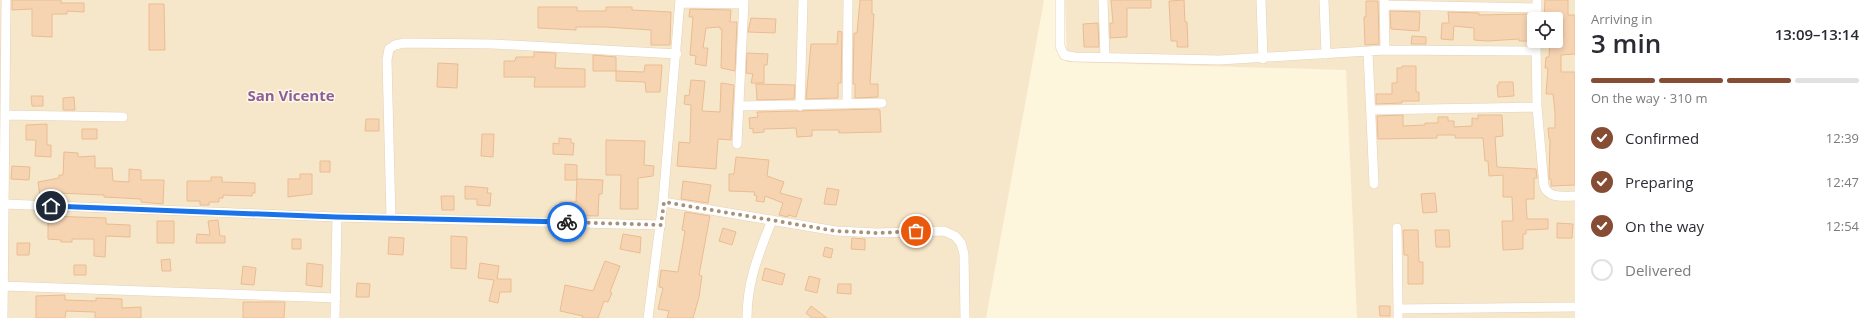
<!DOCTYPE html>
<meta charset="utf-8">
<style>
body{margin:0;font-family:"Open Sans",sans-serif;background:#f2f2f3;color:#2b2b33;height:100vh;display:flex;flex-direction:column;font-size:15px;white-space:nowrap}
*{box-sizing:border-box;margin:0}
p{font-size:13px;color:#7c7c81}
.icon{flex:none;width:22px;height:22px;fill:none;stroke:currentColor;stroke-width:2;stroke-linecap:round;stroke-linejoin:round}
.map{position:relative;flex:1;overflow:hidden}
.sheet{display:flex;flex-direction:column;background:#fff;width:300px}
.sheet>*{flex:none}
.buttons{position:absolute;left:1527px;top:12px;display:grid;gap:8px}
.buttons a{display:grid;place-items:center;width:36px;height:36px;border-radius:4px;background:#fff;box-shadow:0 2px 6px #0003;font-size:20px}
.pin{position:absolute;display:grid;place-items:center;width:34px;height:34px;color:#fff;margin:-17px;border:2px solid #fff;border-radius:50%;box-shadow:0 1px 4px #0007}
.courier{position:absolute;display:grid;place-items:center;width:40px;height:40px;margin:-20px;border:3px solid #1a73e8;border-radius:50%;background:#fff;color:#222;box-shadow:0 1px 5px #0007}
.headline em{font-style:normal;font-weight:600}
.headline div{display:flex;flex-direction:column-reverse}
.headline{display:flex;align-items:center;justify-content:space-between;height:68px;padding:0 16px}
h1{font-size:26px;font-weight:600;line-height:30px}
.bar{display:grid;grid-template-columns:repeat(4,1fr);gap:6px 4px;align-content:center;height:48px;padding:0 16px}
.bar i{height:5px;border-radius:3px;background:#e1e1e2}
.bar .current{background:#864c34}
.bar p{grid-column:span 4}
ol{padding:0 16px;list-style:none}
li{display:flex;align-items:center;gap:12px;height:44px}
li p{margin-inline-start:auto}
li .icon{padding:4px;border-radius:50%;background:#864c34;color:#fff;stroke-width:4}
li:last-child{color:#7c7c81}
li i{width:22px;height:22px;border:2px solid #e1e1e2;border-radius:50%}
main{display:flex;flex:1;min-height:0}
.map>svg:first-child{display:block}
</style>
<main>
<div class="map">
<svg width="1575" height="318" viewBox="0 0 1575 318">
<rect width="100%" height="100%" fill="#fef5dd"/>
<path fill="#f7e7ca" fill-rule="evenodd" d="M0 0H1044L986 318H0Z
M1065 0H1575V318H1357L1346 70 1067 62ZM1534 19H1556V41H1534Z"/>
<path fill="#f6d4b2" stroke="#eabc91" d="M12 0H61V3H84V12L67 11V14H52V37L32 36V9L12 10Z
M860 0H872V14H874L870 84H878V97L855 98V84H853L854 33H857Z
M1111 0H1151V8H1127V37L1110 38V23H1113Z
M1184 0 1185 22H1187L1188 47H1177V41H1171L1169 1Z
M1545 0H1568V15H1575V54L1561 55V72H1575V185L1551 186V179H1549L1550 139H1549L1548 128H1555V112L1553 94H1546L1548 68H1545L1546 57H1549L1550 41H1556V37L1563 38V19H1544Z
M1366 1H1378L1379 44 1365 45 1364 17H1366Z
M149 4H164L165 50H149Z
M538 7H577V11H606V7H632V10L671 12 670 45H651V30L606 27H576V30L538 28Z
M690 9 731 10 730 22H737L735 71 721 68 722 29H720V27L706 28 703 48H708L706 66 695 64 696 56 690 55 693 17H689Z
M1390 11 1420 12 1419 31 1391 29Z
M1448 12 1479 13V15L1531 14V30H1528V41H1519V39L1488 41 1474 40V28L1454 26 1453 40 1441 39 1442 23H1449Z
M751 18 776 19 775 33 748 32Z
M1098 23 1099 47H1084L1083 24Z
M838 31 842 32 841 83H838V98L806 99 811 44H837Z
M1412 36 1426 37V44H1411Z
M534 52 556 53 555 68 585 69V87H534L535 77H504V61H515L516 57H534Z
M747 53 768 54 767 65H764V83H751L753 74 746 73Z
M593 55 616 57V71H593Z
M438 63 458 64 457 88 437 87Z
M645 65H662L660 92H646L645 82 616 81V71L644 72Z
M1402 66H1416V92H1419V101H1402V103L1376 104V94H1392V83H1397V68H1402Z
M691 80 705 81 702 111 720 112 721 83 734 85 731 140 718 139 716 169 677 166 679 142 690 143 691 105 684 104 685 95 689 96Z
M1499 82H1513L1514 96 1498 97 1497 85H1499Z
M756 84 795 85 794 99 757 100Z
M31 96H43V106H32Z
M74 97 75 110H63V98Z
M877 109 880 110 881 132 839 133V130H812V136L797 137 796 128 764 129V132L753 133V128L750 129 749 118 758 117 757 112Z
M1403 115V126L1425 125V123H1438V117H1448V121H1454V127L1472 126V118L1478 119V115H1502L1503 136 1495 137 1497 167 1536 169 1537 178H1534V199H1526L1527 219H1548V229L1526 230V234H1523V249L1503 250 1502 221H1513L1512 197H1503V175L1489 176 1488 161H1485L1483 138H1455V135H1437V138L1378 139 1377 116Z
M366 119H379V131H365Z
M47 124V145H51V157L35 156 36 140H26V125Z
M82 129H97V139H82Z
M482 134H494L493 157 481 156Z
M559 138 571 139V143H574L573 155 553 154V143L559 144Z
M606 140 645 141 644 165 654 166 653 176 638 178V209H620L621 175H606Z
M64 152 78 153V157L95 156V168H112L113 181 129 182V169L141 170V180H164L163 204 141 202V199L104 197V195L57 193 40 196 38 182 59 178V175H63Z
M736 157 769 160 767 176 784 182 780 193 802 199 796 217 788 215V217L779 215 783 203 765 196 764 202 756 201 757 196 754 195 755 192 729 191V174H734Z
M320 161H330V172H320Z
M565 164 577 165V180H565Z
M12 166 30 167 29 180 11 179Z
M300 174H312V194L288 197V179H300Z
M211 177H222V182L255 183V193H252V196L223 195V198H219V202H209V205H200V201H187V181H211Z
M577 179 603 180 602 194H599L598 216 559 215 560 202H576Z
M683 181 711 185 708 203 681 199Z
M465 186 488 188 487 193H491L490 206 477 205V199H465Z
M827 188 839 190 836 205 824 204Z
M1435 193 1437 212 1423 213 1421 194Z
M441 196H454V210H442Z
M685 212 710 216 699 275 702 276 699 297 693 318H667L669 311 658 309 663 288 659 287 661 270 678 272 685 231 682 230Z
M48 216 106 218V224L130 225V237L106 236 105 257 94 256V239H72V242H61V240L48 239Z
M218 220 220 236H225V243H196L197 234 210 235 208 221Z
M157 221H174V243H157Z
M1557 223 1573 224 1572 238H1557Z
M723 228 736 232 732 245 719 241Z
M1403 230H1418L1419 262H1423V284H1408V255H1404Z
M1435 230H1449L1450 247H1436Z
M623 234 641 237 640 253 620 249Z
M451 236 467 237 466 269 451 268Z
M389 237 404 238 403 255 388 254Z
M852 238 865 239V250L851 249Z
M292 239H301V249H292Z
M17 243H30L29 255H17Z
M825 247 833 249 831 258 823 256Z
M170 259 171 271H162L161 260Z
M605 261 620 266 610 292 612 293 608 302 604 301 598 318H582L583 316 560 311 565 285 593 291Z
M307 263 323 265 322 287 306 285Z
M480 263 499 266 497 279H511V292H500L498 303 489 301 494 280 478 278Z
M74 265H86V275H74Z
M243 266 256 268 254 285 241 284Z
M765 268 785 274 782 285 762 280Z
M809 276 820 279 817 293 805 290Z
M357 283 370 284 369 297H356Z
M838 284H851V294L837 293Z
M65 295V300L96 301V298L122 299V308L141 307V318H95V312L66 311 65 318H36V296Z
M243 302H285L284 318H243Z
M811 306 827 318H812L806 313Z
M1379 306H1390V316H1380Z"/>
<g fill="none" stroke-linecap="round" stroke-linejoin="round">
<g stroke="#e3d1b8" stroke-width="10">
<path id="street" d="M1060 0V46L1064 55 1074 57 1220 60 1385 50 1536 51
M1103 0 1105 58
M1261 0 1263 59
M1324 0 1326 54
M1384 0 1385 50
M680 3 744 4
M1384 5 1537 8
M1537 19V0
M1536 41 1537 107 1544 186C1549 199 1563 196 1575 196
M1368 52 1374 184
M847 104 848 0
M739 106 882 103
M800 106 803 0
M1371 110 1537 107
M5 115 123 117
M737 144 744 0
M663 202 836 231 878 233 944 231 955 236 961 243 964 254 965 318
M4 204 337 217 661 225
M391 218 387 60 389 49 395 45 404 43 493 44 677 54
M1397 228 1398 309
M3 286 336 298
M3 318 6 0
M335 318 337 217
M648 318 663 202 680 0
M747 318C747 281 759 253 772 220
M1398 318V309L1575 307"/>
</g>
<use href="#street" stroke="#fff" stroke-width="9"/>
</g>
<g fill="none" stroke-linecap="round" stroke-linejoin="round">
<path stroke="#a69179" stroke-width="4" stroke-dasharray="0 7.2" d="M567 222 661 225 664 202 836 231 878 233 916 231"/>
<path stroke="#1a73e8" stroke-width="5" d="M51 206 336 217 567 222"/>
</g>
<g text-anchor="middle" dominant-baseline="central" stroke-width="3" stroke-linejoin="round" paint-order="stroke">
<g font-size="15" font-weight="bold" fill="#8c5e9a" stroke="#fff8e5">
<text x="291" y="95">San Vicente</text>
</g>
</g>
</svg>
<div class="buttons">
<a><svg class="icon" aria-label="locate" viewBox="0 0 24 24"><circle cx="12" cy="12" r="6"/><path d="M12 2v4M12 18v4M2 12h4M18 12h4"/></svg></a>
</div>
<div class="pin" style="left:916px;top:231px;background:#ea580c"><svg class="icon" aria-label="bag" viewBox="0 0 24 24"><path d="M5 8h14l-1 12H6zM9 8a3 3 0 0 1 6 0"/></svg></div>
<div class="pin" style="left:51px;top:206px;background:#1f2937"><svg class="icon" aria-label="home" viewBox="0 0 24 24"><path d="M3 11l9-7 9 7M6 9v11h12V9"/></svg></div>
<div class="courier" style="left:567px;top:222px"><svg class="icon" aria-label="bike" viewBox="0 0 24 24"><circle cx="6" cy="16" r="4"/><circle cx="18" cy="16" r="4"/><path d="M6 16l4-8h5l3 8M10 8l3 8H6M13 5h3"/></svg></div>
</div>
<section class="sheet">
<div class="headline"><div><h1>3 min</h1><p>Arriving in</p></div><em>13:09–13:14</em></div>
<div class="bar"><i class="current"></i><i class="current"></i><i class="current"></i><i></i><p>On the way · 310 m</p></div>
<ol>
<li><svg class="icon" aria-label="check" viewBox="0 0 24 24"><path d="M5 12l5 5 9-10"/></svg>Confirmed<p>12:39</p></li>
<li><svg class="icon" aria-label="check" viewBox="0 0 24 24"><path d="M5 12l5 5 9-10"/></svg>Preparing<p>12:47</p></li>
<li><svg class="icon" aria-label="check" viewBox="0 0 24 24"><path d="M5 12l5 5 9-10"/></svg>On the way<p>12:54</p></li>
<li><i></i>Delivered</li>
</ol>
</section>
</main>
